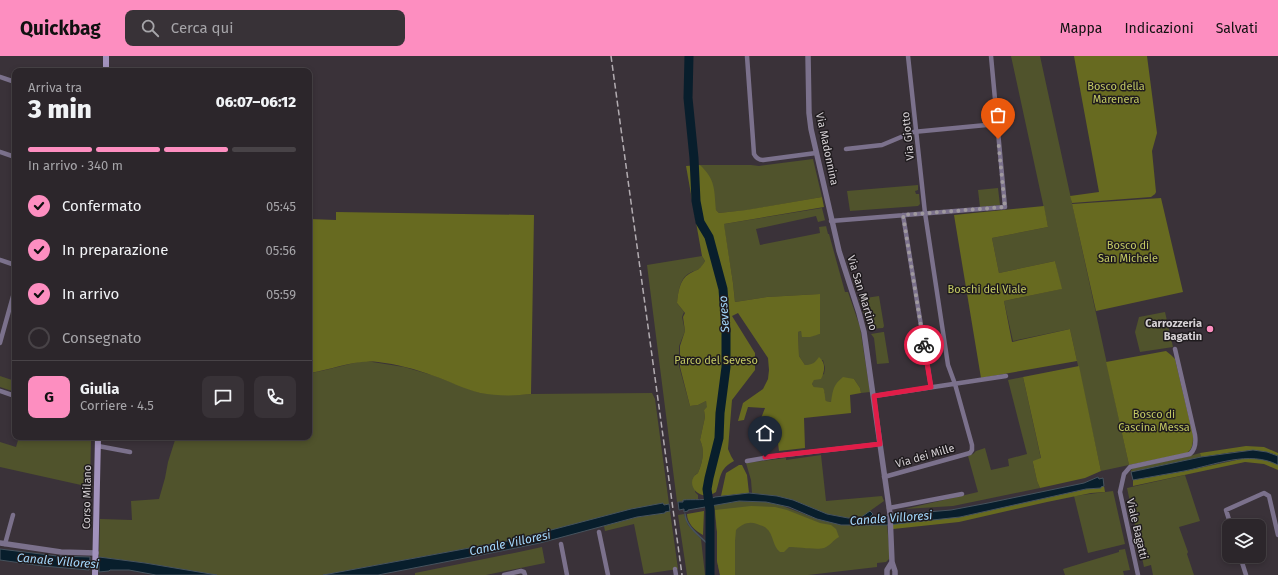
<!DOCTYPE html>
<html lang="it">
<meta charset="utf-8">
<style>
body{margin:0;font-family:"Fira Sans",sans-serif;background:#383237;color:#f1f3f6;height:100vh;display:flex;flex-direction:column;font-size:15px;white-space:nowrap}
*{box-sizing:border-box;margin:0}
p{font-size:13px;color:#a6a5a9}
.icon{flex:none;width:22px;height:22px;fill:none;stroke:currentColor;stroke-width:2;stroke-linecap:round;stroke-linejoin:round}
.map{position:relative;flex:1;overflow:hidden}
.drawer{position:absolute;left:12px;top:12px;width:300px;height:372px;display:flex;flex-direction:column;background:#2c262b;border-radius:8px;box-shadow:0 2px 6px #0003,0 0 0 1px #484347}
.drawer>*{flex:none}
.tools{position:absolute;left:1222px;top:463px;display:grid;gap:8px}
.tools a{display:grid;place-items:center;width:44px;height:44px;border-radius:8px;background:#2c262b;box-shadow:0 2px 6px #0003,0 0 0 1px #484347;font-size:20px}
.pin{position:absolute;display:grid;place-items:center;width:34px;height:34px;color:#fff;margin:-41px -17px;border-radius:50% 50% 50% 0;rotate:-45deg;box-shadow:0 0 4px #0007}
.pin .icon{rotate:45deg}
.courier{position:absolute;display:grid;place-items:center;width:40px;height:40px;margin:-20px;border:3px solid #e11d48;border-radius:50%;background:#fff;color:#222;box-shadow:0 1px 5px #0007}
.head em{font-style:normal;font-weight:800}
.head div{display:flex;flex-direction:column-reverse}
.head{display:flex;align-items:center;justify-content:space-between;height:68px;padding:0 16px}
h1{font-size:26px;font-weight:800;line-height:30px}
.bar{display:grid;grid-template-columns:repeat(4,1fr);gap:6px 4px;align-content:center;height:48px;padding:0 16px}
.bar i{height:5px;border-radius:3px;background:#484347}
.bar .current{background:#fd8ec0}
.bar p{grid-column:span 4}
.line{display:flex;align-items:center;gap:10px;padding:0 16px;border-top:1px solid #484347}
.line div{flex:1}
.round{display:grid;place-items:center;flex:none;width:42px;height:42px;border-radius:8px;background:#383237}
ol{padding:0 16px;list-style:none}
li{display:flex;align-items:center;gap:12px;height:44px}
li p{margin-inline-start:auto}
li .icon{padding:4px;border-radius:50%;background:#fd8ec0;color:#111;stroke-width:4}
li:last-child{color:#a6a5a9}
li i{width:22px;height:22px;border:2px solid #484347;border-radius:50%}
header{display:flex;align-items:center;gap:24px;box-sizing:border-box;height:56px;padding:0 20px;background:#fd8ec0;color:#111}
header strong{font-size:19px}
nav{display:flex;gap:22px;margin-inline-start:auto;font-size:14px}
.search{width:280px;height:36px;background:#383237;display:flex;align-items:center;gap:10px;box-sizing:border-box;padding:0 14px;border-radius:8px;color:#a6a5a9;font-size:15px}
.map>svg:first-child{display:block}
</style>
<header>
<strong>Quickbag</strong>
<div class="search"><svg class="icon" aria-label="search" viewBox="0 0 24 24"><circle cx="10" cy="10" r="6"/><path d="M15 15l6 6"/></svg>Cerca qui</div>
<nav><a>Mappa</a><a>Indicazioni</a><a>Salvati</a></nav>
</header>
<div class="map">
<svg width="1278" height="519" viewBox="0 0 1278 519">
<rect width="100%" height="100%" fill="#3a3239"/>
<path fill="#50532c" d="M1011 0H1040L1129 409 1101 415 1070 273 1013 285 1004 245 1061 233 1055 205 999 217 992 182 1048 171Z
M813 103 822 141 748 154 719 157 716 154 700 109H751L759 110Z
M918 129V134L915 135 916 138H919L920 148 918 150 850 155 847 135Z
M998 132 1000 149 980 151 978 134Z
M822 152 825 164H826L818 166 816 160 756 173 760 189 820 177 819 171 827 170H826L828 178H829L845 236H848L860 271 870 336 861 337 860 332 854 323 831 346 826 345 824 341 825 336 814 331 812 328 814 323 824 318 825 312 823 304 811 309H805L799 300 798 276 801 275 803 281 820 278V238L767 241 735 246 733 227 724 170V168Z
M702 200 705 205C698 217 698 212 688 218 679 224 678 238 677 247L684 256 682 261 685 275 679 290V310L690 350 698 349 706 345 708 351 704 354 705 361 700 384C705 395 703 405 698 417L695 419V436L698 439V443L677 446 647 209Z
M879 240 884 270 883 272 870 273 868 271 859 243Z
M1165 256 1173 291 1140 296 1135 276 1139 261Z
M883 276H884L889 307 877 308 874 282 871 278Z
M366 305 404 311 432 319 480 337 518 339 531 338 652 337 655 343 669 448 513 484 323 519H217L145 507 99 501 100 463 132 464 131 445 159 443 165 422 168 406 176 381H309V317C328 315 347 307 366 305Z
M0 320 15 325V336L0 331Z
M1023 321 1041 403 1033 407 1037 425 1040 432 953 450 905 453 978 436 968 400 973 398 976 395 985 392 991 414 1009 410 1008 403 1027 398 1008 324Z
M19 381H80L91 384 90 431 0 411V386L16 391Z
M1200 397 1201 401 1131 416V414L1133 412 1186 401Z
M821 399 826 445 882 440 884 445 860 462H848L827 458 793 444 777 440 752 437 751 424 746 407 786 402V404Z
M1185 419 1200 465 1179 471 1188 496 1187 498 1194 519H1153L1151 509 1144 511 1127 432Z
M1113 435 1125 488 1088 497 1074 440Z
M739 445 766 446 780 449 817 463 841 469H887L889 489V503L886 506 877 507V511L808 519H720L717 505V476L714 449Z
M670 455 678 513 644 518 634 468 605 475 604 470 637 461 665 457V456Z
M684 458 688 469 701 483 705 519H687L678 459Z
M542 491 545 507 486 519H415V517L519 496Z
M1125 493 1130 514 1123 515 1124 519H1065L1063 513 1119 496V494Z"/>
<path fill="#676a20" d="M1074 0H1147L1157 77 1152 95 1156 136 1155 138 1151 141 1072 147 1070 140 1099 136Z
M700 109C716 124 714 134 716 154L719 157 746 154 822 141 824 151 724 168 733 227 735 246 767 241 820 238V278L810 281H802L801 275 798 276 799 300 805 309C812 309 815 307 819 301 826 307 825 315 821 323L814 324 812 328 814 331 823 332C826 337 824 340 826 345L831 346C833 334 833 329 843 321L854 323 860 332 861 337 850 339 851 357 804 362 805 392 779 395 776 371 758 373 760 365 765 352 748 351 744 364 738 365 743 347 763 333 768 323 769 314 768 302 738 257 732 260 755 297V314L732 344 728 393 731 400 734 405C719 413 721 421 716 436 699 448 683 426 698 417 703 405 705 395 700 384L705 361 704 354 707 351 706 345 698 349 690 350 680 311V290L685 275 683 261 685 257 677 247C678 238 679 224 689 218 699 212 698 216 705 205L702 200 686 110Z
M1161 142 1183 236 1096 255 1072 148Z
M1044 150 1048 171 992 182 999 217 1055 205 1062 233 1004 245 1012 286 1070 273 1077 305 981 322 954 159Z
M336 156 534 159 531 338C515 340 496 340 480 337 464 333 449 325 434 320 416 313 396 308 378 306 354 303 332 314 309 317V163L336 164Z
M1166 295 1171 299 1175 303 1193 379C1193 386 1193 393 1187 397L1129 409 1106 306Z
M1079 310 1101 415 1085 422 1040 432 1037 425 1033 407V405L1041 402 1023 321Z
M1246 390 1264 391 1278 397V400C1255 389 1225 398 1201 401L1200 397Z
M1246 402C1258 402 1267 403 1278 409V414L1264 408 1245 406 1133 430V424L1185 415Z
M739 409H742L747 419 749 437 721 440 726 417Z
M1104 430 1105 436 1091 437 1047 446 959 466 893 473V467L960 461 1086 433 1100 432V431Z
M751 450 775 451 787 454 820 467 831 469 836 473 839 481C833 484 830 490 824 492 817 494 798 491 789 491L784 496H780C772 490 774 478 766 472 764 470 759 469 757 468 749 465 742 468 736 474L735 485V519H720L717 505V476L715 454Z
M704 455 703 479C695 475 687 467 687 458Z"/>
<path fill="#081e2c" stroke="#46535e" d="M1253 394 1267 396 1278 400V409C1249 394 1215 409 1184 415 1167 418 1150 421 1133 424L1131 416 1201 401Z
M1098 421 1099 423 1103 422 1104 430 1101 431V432L1086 433 960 461 887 469H841L817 463 789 451 766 446 739 445 688 454V455L684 456V453L679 454 678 446H683V444C692 443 708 445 715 441L749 437 777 440 793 444 827 458 848 462H860L870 455 873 458 870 461 951 454 988 447 1084 427Z
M663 447 664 449 669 448 670 455 665 456V457L637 461 540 487 501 495 378 519H323L513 484 631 453Z
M0 493 57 500 90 501 89 514 43 510 0 504Z
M99 501 145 507 217 519H156L129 514H110L109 515 99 516Z"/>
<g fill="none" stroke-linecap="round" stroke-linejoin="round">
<path stroke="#46535e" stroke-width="1.5" d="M685 458C686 471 701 481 709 489"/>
<path stroke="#081e2c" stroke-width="9" d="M689 0 688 42 694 102 696 145 700 166 709 181 723 233 726 275V311L720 357 719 382 709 422 707 433 710 454V519"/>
<path stroke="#7b718c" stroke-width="4.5" d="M747 0 754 98C756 102 758 104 763 104L816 97
M0 21 15 26
M846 93 882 89 913 76 997 68
M0 96 15 101
M903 159 931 331
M831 165 1005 151 991 0
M0 204 15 209
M0 287 15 233
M0 335 15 340
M874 340 1006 320
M98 390 130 396
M747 405 776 400 880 388
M884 421 970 397 972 394V389L955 328 948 309 925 157 908 0
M889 452 962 438
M1231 470 1226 454 1264 437 1269 440 1278 479
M599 476 608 519
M5 488 13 459
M561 488 567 519
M1240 500 1246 519
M675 513 676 519
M504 519 521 515 524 516 525 519
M1138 519 1120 436 1124 418 1130 411 1190 398C1196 393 1196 386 1195 379L1175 293"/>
<path stroke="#7b718c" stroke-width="5.5" d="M808 0 809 57 811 73 839 195 859 257 864 276 890 458 892 506 895 515V519
M0 487 61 496 96 497
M887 519V514L892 506"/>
<path stroke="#a292bd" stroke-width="6" d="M106 15V0
M95 519 98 381"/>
<path stroke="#b2acb1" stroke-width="1.5" stroke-dasharray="6 3" stroke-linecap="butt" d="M611 0 682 519"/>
</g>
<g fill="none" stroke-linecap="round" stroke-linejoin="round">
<path stroke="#9f999e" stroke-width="4" stroke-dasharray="0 7.2" d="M924 289 903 159 1005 151 998 83"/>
<path stroke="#e11d48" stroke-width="5" d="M765 401 880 388 874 340 931 331 924 289"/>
</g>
<circle fill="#fd8ec0" stroke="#1f1b1e" stroke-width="1.5" cx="1210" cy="273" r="4"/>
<g text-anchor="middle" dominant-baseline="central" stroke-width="3" stroke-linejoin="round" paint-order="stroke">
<g font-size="11" fill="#c3c963" stroke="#1f1b1e">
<text x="1116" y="30">Bosco della<tspan x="1116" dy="13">Marenera</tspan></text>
<text x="1128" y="189">Bosco di<tspan x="1128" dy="13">San Michele</tspan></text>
<text x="987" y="233">Boschi del Viale</text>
<text x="716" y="304">Parco del Seveso</text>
<text x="1154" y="358">Bosco di<tspan x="1154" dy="13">Cascina Messa</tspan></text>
</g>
<g font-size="11" fill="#d5d0d4" stroke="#1f1b1e">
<text transform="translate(908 80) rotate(-96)">Via Giotto</text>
<text transform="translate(827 93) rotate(78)">Via Madonnina</text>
<text transform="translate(862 237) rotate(73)">Via San Martino</text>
<text transform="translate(925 400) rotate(-16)">Via dei Mille</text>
<text transform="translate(87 441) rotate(-89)">Corso Milano</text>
<text transform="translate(1137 473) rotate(77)">Viale Bagatti</text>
</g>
<g font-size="11" font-weight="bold" fill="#d5d0d4" stroke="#1f1b1e" text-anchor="end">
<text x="1202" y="267">Carrozzeria<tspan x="1202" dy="13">Bagatin</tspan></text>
</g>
<g font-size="12" font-style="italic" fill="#a2d7fc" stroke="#1f1b1e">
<text transform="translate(724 258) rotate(-94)">Seveso</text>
<text transform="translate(891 462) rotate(-4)">Canale Villoresi</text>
<text transform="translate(510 487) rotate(-12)">Canale Villoresi</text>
<text transform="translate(58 505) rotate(5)">Canale Villoresi</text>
</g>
</g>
</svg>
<div class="tools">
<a><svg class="icon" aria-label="layers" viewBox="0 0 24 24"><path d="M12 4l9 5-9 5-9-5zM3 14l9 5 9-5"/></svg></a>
</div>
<div class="pin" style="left:998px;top:83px;background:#ea580c"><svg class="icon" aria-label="bag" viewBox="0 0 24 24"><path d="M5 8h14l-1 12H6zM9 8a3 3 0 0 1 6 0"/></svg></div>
<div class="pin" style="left:765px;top:401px;background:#1f2937"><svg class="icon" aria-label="home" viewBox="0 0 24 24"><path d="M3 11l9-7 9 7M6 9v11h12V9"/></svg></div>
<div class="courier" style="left:924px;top:289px"><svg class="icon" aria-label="bike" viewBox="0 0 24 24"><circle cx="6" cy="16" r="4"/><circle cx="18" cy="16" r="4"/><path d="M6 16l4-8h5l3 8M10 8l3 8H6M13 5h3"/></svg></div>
<section class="drawer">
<div class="head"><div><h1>3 min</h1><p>Arriva tra</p></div><em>06:07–06:12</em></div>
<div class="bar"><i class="current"></i><i class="current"></i><i class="current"></i><i></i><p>In arrivo · 340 m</p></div>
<ol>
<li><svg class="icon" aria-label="check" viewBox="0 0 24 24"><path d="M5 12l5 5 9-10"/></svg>Confermato<p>05:45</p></li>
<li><svg class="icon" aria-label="check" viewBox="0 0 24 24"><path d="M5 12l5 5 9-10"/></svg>In preparazione<p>05:56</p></li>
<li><svg class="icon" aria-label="check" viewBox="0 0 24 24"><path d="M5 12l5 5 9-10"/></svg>In arrivo<p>05:59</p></li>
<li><i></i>Consegnato</li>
</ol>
<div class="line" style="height:72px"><b class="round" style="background:#fd8ec0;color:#111">G</b><div><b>Giulia</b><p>Corriere · 4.5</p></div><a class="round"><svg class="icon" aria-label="chat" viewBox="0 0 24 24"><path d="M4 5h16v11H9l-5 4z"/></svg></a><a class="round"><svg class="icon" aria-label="phone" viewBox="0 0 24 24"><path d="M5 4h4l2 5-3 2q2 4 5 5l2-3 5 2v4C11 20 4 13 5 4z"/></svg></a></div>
</section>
</div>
